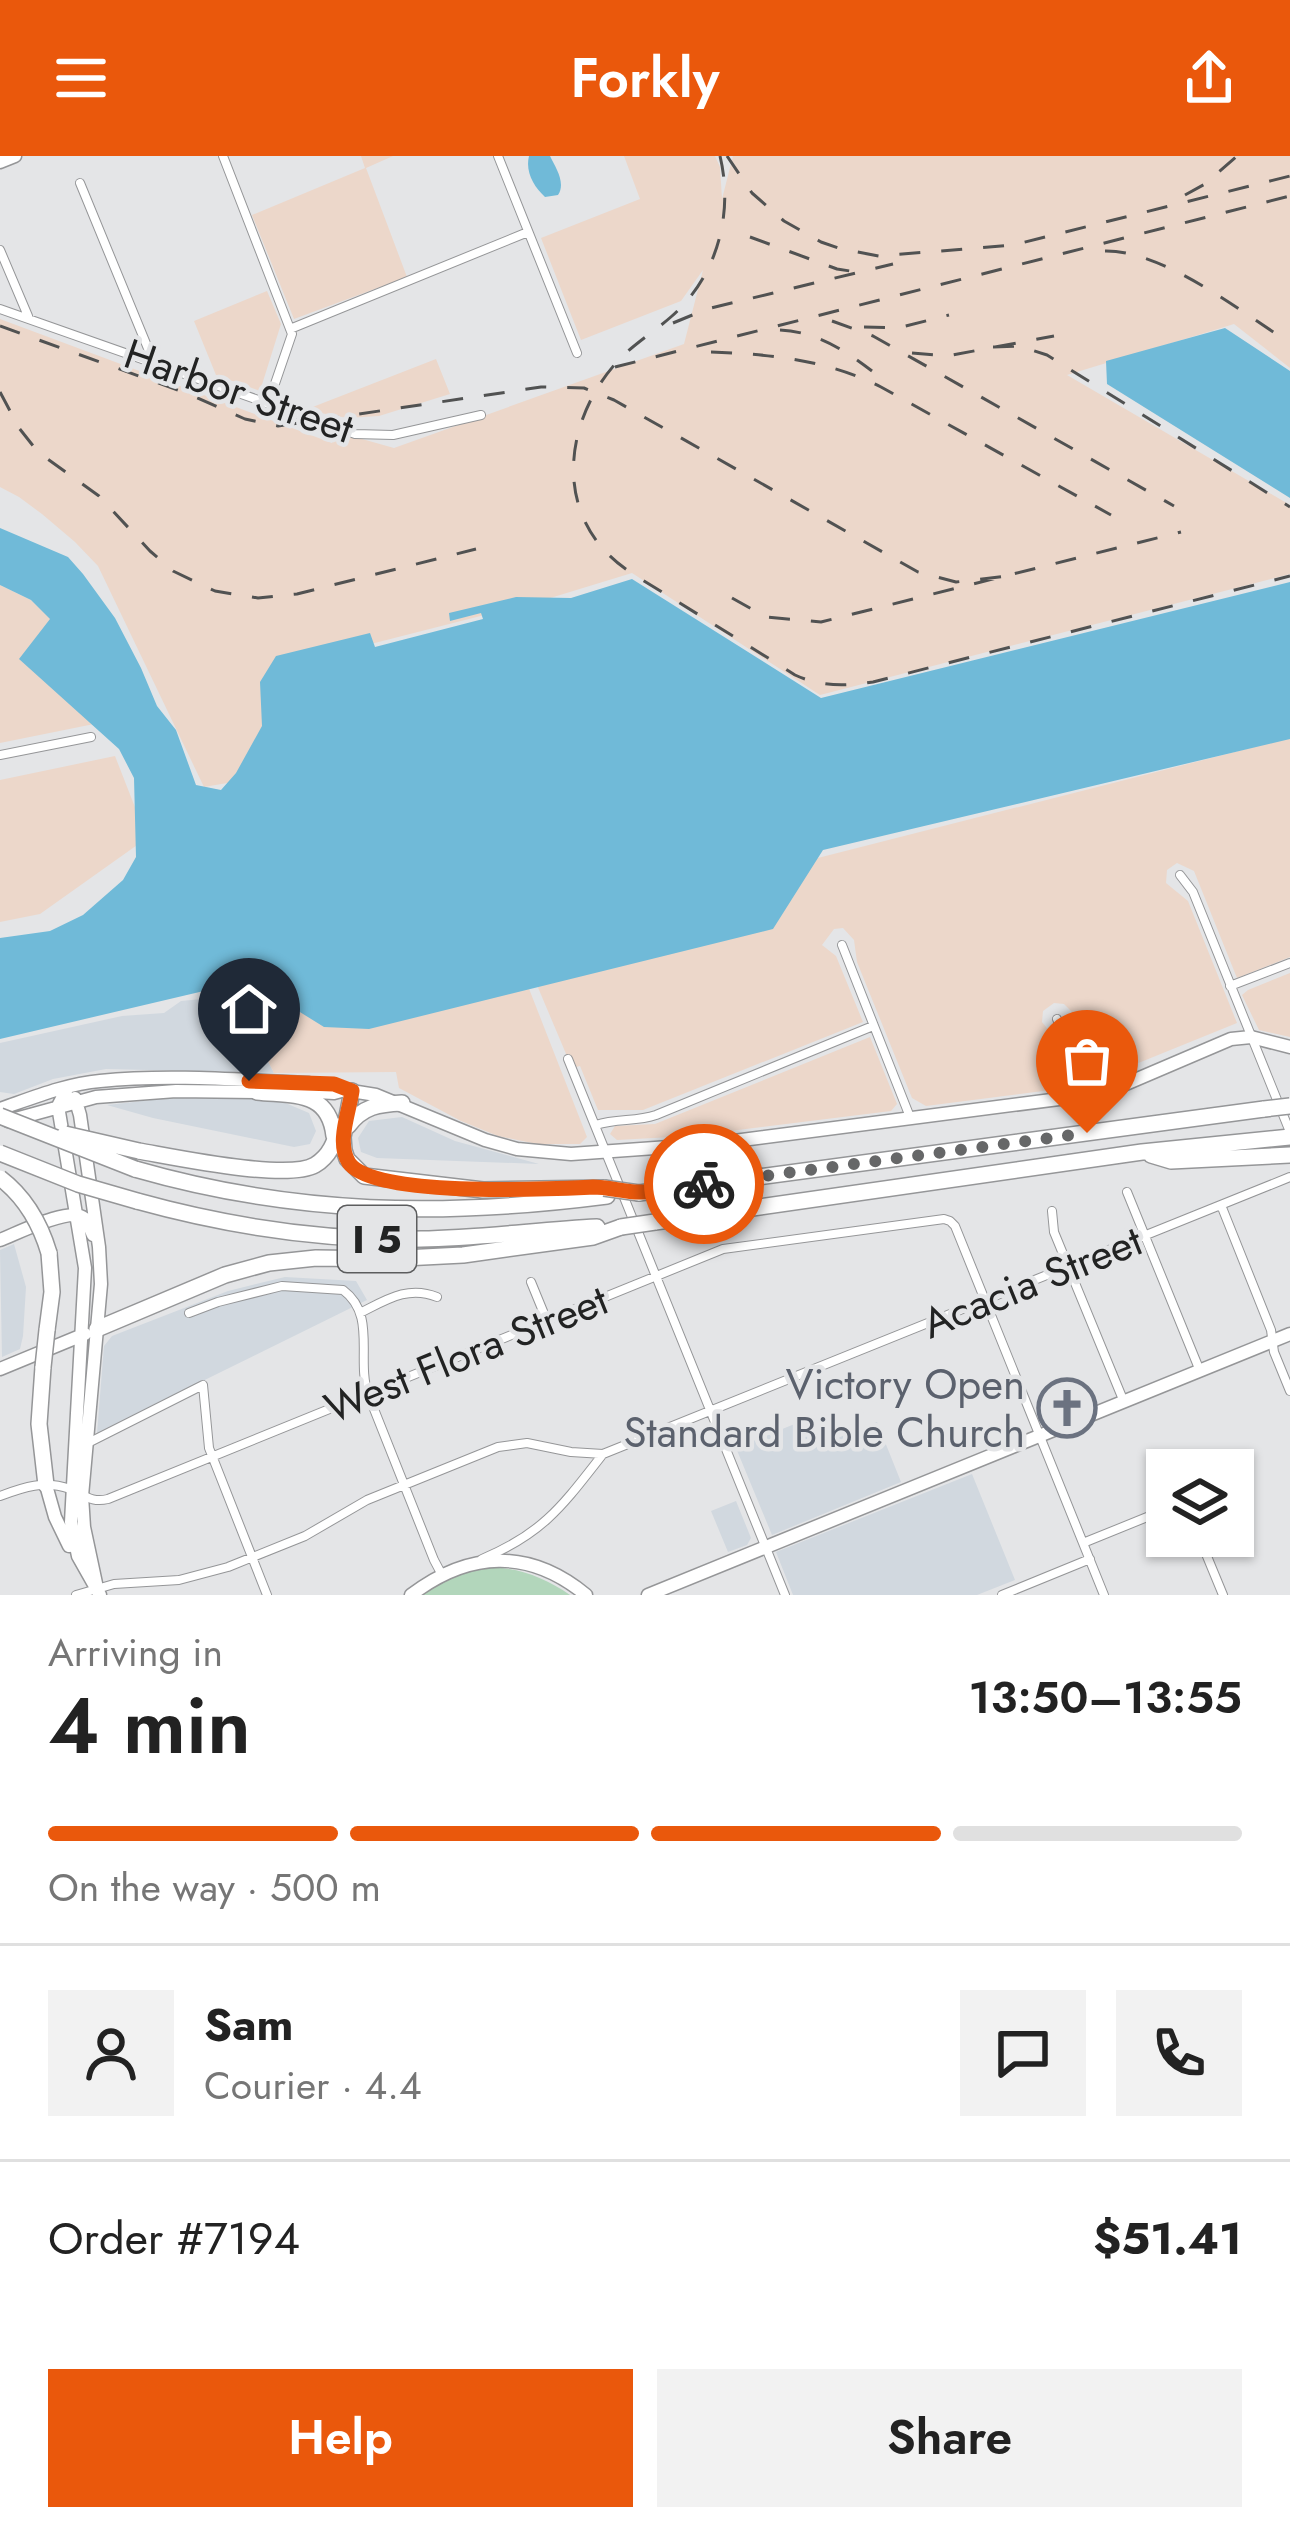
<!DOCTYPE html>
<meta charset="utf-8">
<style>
body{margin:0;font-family:Jost,sans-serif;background:#f2f2f2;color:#222;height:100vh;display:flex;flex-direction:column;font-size:45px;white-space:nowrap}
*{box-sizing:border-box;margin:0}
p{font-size:39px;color:#767676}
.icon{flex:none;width:66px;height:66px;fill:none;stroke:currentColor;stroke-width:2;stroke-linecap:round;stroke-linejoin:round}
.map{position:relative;height:1439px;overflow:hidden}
.details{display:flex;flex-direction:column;background:#fff;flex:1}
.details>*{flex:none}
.controls{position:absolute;left:1146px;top:1293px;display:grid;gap:24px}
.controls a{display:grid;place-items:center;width:108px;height:108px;border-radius:0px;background:#fff;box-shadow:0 3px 9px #0004;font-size:60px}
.pin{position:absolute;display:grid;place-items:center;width:102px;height:102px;color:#fff;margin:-123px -51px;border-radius:50% 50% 50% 0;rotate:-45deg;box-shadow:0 0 12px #0007}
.pin .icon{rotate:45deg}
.courier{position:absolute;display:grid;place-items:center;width:120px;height:120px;margin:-60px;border:9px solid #ea580c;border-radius:50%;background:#fff;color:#222;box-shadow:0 3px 15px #0007}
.head em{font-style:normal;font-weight:600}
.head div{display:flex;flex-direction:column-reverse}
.head{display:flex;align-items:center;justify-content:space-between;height:204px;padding:0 48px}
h1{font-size:78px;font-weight:600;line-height:90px}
.bar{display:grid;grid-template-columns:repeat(4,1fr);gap:18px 12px;align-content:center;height:144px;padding:0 48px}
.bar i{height:15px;border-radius:9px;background:#e0e0e0}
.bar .on{background:#ea580c}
.bar p{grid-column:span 4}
.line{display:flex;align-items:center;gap:30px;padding:0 48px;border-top:3px solid #e0e0e0}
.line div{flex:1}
.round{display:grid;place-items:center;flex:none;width:126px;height:126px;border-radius:0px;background:#f2f2f2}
.primary-button{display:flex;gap:24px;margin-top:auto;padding:24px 48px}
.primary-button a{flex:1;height:138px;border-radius:0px;background:#ea580c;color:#fff;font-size:48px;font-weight:600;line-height:138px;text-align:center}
.primary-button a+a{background:#f2f2f2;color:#222}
header{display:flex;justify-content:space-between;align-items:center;height:156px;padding:0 48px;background:#ea580c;color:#fff;font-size:54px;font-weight:600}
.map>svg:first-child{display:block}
</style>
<header><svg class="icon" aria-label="menu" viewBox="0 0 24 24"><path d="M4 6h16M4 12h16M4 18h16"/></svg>Forkly<svg class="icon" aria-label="share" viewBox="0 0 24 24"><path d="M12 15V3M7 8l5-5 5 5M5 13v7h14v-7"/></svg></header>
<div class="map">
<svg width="1290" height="1439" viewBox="0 0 1290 1439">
<rect width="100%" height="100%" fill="#e4e5e7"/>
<path fill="#d1d8df" d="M235 840 274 917 106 913 53 923 14 938 0 936V887L122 860 164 857 181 845 212 842 215 847Z
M169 942 276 943 309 957 316 975 310 988 294 991 153 962 107 949Z
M402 961 455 985 539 1008 377 1002 361 996 358 982 369 965Z
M14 1088 26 1131 23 1180 20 1193 2 1201 0 1094Z
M285 1121 356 1125 367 1144 97 1277 104 1190 112 1180 228 1135Z
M802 1265 813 1292 877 1266 901 1326 772 1379 736 1292Z
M972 1318 1015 1424 977 1439H793L776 1396Z
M736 1345 751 1382 747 1389 728 1396 711 1355Z"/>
<path fill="#ecd7ca" d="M361 0H393L366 12 407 121 294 163 252 59 365 12Z
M624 0H715L720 11 722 43 733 0H1290V212L1234 168 1067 219 1290 349V418L820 539 632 417 547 443 308 504 233 626 204 631 98 410 75 386 42 358 19 341 0 331V163L332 287 337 276 394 292 684 188 703 114 681 145 581 184 541 82 640 43Z
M267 135 281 168 260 235 216 219 194 165Z
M436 203 450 238 379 260 347 262 305 254Z
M0 429 31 444 64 475 104 566 0 587Z
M1290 582V801L1237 822 1194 715 1177 707 1167 714 1166 727 1188 745 1237 867 1094 925 1072 876V856L1064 848 1054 847 1043 855 1042 866 1057 885 1074 931 926 950 912 942 857 806 854 784 843 772 834 773 822 789 836 800 863 866 643 954H598L580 910 572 912 534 822 526 825 587 981 580 988H537L498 980 461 965 399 932 396 916 274 917 235 840 369 802 806 705Z
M115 600 147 682 40 758 0 766V624Z
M1290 817V881L1259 874 1242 839 1248 834Z
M870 881 897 948 891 955 690 980 617 984 610 978 615 970 655 968Z"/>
<path fill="#b2d6bb" d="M485 1411C517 1411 544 1421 570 1439H411L448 1419Z"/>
<path fill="#70bad8" d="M529 0H550C556 12 566 27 558 39L545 41C534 31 525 16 529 0Z
M1225 172 1290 215V342L1107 228 1106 205Z
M0 372 68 401 83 418 115 462 141 512 157 550 176 574 196 629 221 634 236 617 262 570 260 526 276 500 370 477 375 491 483 463 481 457 450 465 449 457 516 441 571 442 632 423 821 542 1290 426V583L823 694 773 773 369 873 324 871 266 835 225 830 0 883V782L50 775 83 759 123 724 136 701 134 622 119 593 19 503 50 463 31 444 0 429Z"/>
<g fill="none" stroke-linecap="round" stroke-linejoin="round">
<g stroke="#959698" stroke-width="10">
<path id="street" d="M223 0 292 178 268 248
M498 0 577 197
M80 27 154 207
M0 94 28 160
M0 153 355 278 393 279 481 259
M290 173 528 76
M0 599 91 581
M1180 719 1193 736 1290 976
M842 789 910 961
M1230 830 1290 807
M1057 863 1090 939
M568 903 785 1439
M596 969C617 962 636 966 656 959L873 870
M1127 1036 1200 1215
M1221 1049 1271 1174 1274 1196 1290 1235
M1052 1055 1054 1076 1124 1246
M531 1126 547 1165
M189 1157 218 1146 282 1130 343 1134C377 1159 356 1203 368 1238L434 1404 442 1419
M360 1157C386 1144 408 1129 437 1141
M88 1287 203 1229 209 1292 267 1439
M1233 1323 1245 1317
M0 1340C24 1331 44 1324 70 1333 85 1339 91 1347 108 1343L723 1093 944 1063 950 1065 955 1070 1104 1439
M1083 1387 1167 1353
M1204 1393 1223 1439
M482 1403C544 1377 563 1349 603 1298L1290 1021
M76 1439 114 1428 179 1424 228 1411 305 1380 367 1344 498 1291 527 1287 571 1296 603 1298
M1002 1439 1090 1403"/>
</g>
<g stroke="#959698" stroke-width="15">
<path id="secondary" d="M0 6 15 0
M68 931 58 950 85 1112 71 1366 78 1400 100 1439
M298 935 334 937 345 934 376 939 485 984 517 993 571 998 711 988 1090 939 1121 930 1231 883 1251 881 1290 891
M75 942 80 959 99 1091 101 1128 82 1340 84 1371 97 1432
M0 953C32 942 66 928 100 925 169 918 240 924 309 927
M8 965 96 941 176 935 266 936
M0 1084C16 1078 70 1050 84 1062 88 1065 91 1075 93 1079
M0 1213 85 1178
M46 1329 55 1361 69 1390
M411 1439C469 1395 529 1392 586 1439
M648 1439 1290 1178"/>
</g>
<g stroke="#959698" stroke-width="18">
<path id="highway" d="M352 935 343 981 344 994 347 1003 364 1020 483 1034 604 1032
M257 936C293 940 329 934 334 980
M348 970C363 950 379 948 402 947
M139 995C174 1001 287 1025 315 1009 330 1000 335 986 339 970
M1151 999 1171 1005 1290 999
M135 1013C295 1059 444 1061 607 1040
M639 1037 1264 953
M137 1045C231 1071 323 1085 421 1083 480 1082 539 1074 597 1071
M655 1066 1142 996 1290 981
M97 1173 225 1119 269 1107 316 1102 384 1103 463 1099 593 1081 621 1071
M47 1174 52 1136 49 1097
M43 1211 39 1268 46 1329"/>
</g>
<use href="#street" stroke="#fff" stroke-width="8"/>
<use href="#secondary" stroke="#fff" stroke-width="12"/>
<use href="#highway" stroke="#fff" stroke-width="15"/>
<path stroke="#515252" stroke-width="3" stroke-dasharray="21 21" stroke-linecap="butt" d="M720 0C734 58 717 120 672 160 654 176 632 189 616 207 568 261 554 345 609 399 626 416 650 428 670 441 712 467 754 493 795 519 821 531 846 530 873 526L1290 420
M727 0 752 37 784 65 821 86 841 93 879 100 1013 89 1290 20
M1185 39 1205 28 1237 0
M750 81 837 113 850 115
M1105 95C1163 94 1240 155 1290 187
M832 165 873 180 1174 350
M673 167 707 153 893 108
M0 170 186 237 245 263 278 270 541 231 584 232 614 244 918 416 956 426 1008 420
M864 171 898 172 949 159
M780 174C817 176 843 193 872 215
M993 191 1019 190 1047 199 1290 351
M711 196C770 198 828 204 881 231L1111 359
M912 197 947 200 1054 180
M615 211 1290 40
M0 236 19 272 38 296 99 340 150 395 173 415 215 435 258 442 297 438 476 393
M732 442 766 461 821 466 1181 376"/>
<g stroke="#959698" stroke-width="18" stroke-linecap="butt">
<path id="highway-bridge" d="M1264 953 1290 950
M0 960 135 1013
M65 978 139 995
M0 997 78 1028 137 1045
M0 1022C25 1041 40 1067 49 1097
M604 1032 639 1037
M621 1071 655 1066
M43 1211 47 1174"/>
</g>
<use href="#highway-bridge" stroke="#fff" stroke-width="15"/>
</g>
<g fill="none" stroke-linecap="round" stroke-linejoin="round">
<path stroke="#666768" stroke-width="12" stroke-dasharray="0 21.6" d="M704 1028 1087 977"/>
<path stroke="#ea580c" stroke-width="15" d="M249 925 334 928 352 935C349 957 336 987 349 1007 374 1042 549 1033 593 1031 609 1031 624 1036 639 1036 660 1037 683 1031 704 1028"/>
</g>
<defs>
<g id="church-ring" transform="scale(3)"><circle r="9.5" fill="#e4e5e7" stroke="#6b7280" stroke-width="1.5"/><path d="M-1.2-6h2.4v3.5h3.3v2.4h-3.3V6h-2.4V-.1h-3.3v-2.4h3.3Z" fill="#6b7280"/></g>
</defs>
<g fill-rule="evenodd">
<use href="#church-ring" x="1067" y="1252"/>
</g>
<g text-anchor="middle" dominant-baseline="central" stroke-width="9" stroke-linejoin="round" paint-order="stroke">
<rect fill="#e4e5e7" stroke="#5c5d5e" stroke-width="3" x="338" y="1050" width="78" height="66" rx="9"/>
<g font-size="39" font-weight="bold" fill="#222323">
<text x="377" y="1083">I 5</text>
</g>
<g font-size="42" fill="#222323" stroke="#e4e5e7">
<text transform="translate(239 235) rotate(19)">Harbor Street</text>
<text transform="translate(1032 1126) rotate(-22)">Acacia Street</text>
<text transform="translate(466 1198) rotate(-22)">West Flora Street</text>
</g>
<g font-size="42" fill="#5b616d" stroke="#e4e5e7" text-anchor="end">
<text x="1025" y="1228">Victory Open<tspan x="1025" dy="48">Standard Bible Church</tspan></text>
</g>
</g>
</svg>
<div class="controls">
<a><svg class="icon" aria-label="layers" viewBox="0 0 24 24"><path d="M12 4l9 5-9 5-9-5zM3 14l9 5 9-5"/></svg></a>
</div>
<div class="pin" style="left:1087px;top:977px;background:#ea580c"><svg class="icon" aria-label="bag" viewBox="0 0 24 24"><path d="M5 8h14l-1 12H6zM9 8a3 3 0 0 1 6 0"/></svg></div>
<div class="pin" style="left:249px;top:925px;background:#1f2937"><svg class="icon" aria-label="home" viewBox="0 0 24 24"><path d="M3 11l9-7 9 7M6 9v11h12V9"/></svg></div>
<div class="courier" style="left:704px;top:1028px"><svg class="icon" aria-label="bike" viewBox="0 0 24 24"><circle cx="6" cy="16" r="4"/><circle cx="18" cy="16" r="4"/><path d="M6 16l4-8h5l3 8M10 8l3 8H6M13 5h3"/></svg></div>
</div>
<section class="details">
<div class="head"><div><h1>4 min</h1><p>Arriving in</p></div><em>13:50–13:55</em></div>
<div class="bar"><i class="on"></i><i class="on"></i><i class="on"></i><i></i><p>On the way · 500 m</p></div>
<div class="line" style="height:216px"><a class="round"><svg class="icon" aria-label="person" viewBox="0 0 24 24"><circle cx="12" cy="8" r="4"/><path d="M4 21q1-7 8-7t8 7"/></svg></a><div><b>Sam</b><p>Courier · 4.4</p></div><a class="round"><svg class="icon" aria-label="chat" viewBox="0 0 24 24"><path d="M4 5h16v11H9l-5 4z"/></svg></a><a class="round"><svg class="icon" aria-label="phone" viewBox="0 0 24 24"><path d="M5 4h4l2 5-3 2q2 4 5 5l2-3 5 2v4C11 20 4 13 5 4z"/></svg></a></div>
<div class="line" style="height:156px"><div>Order #7194</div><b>$51.41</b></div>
<div class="primary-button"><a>Help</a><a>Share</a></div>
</section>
